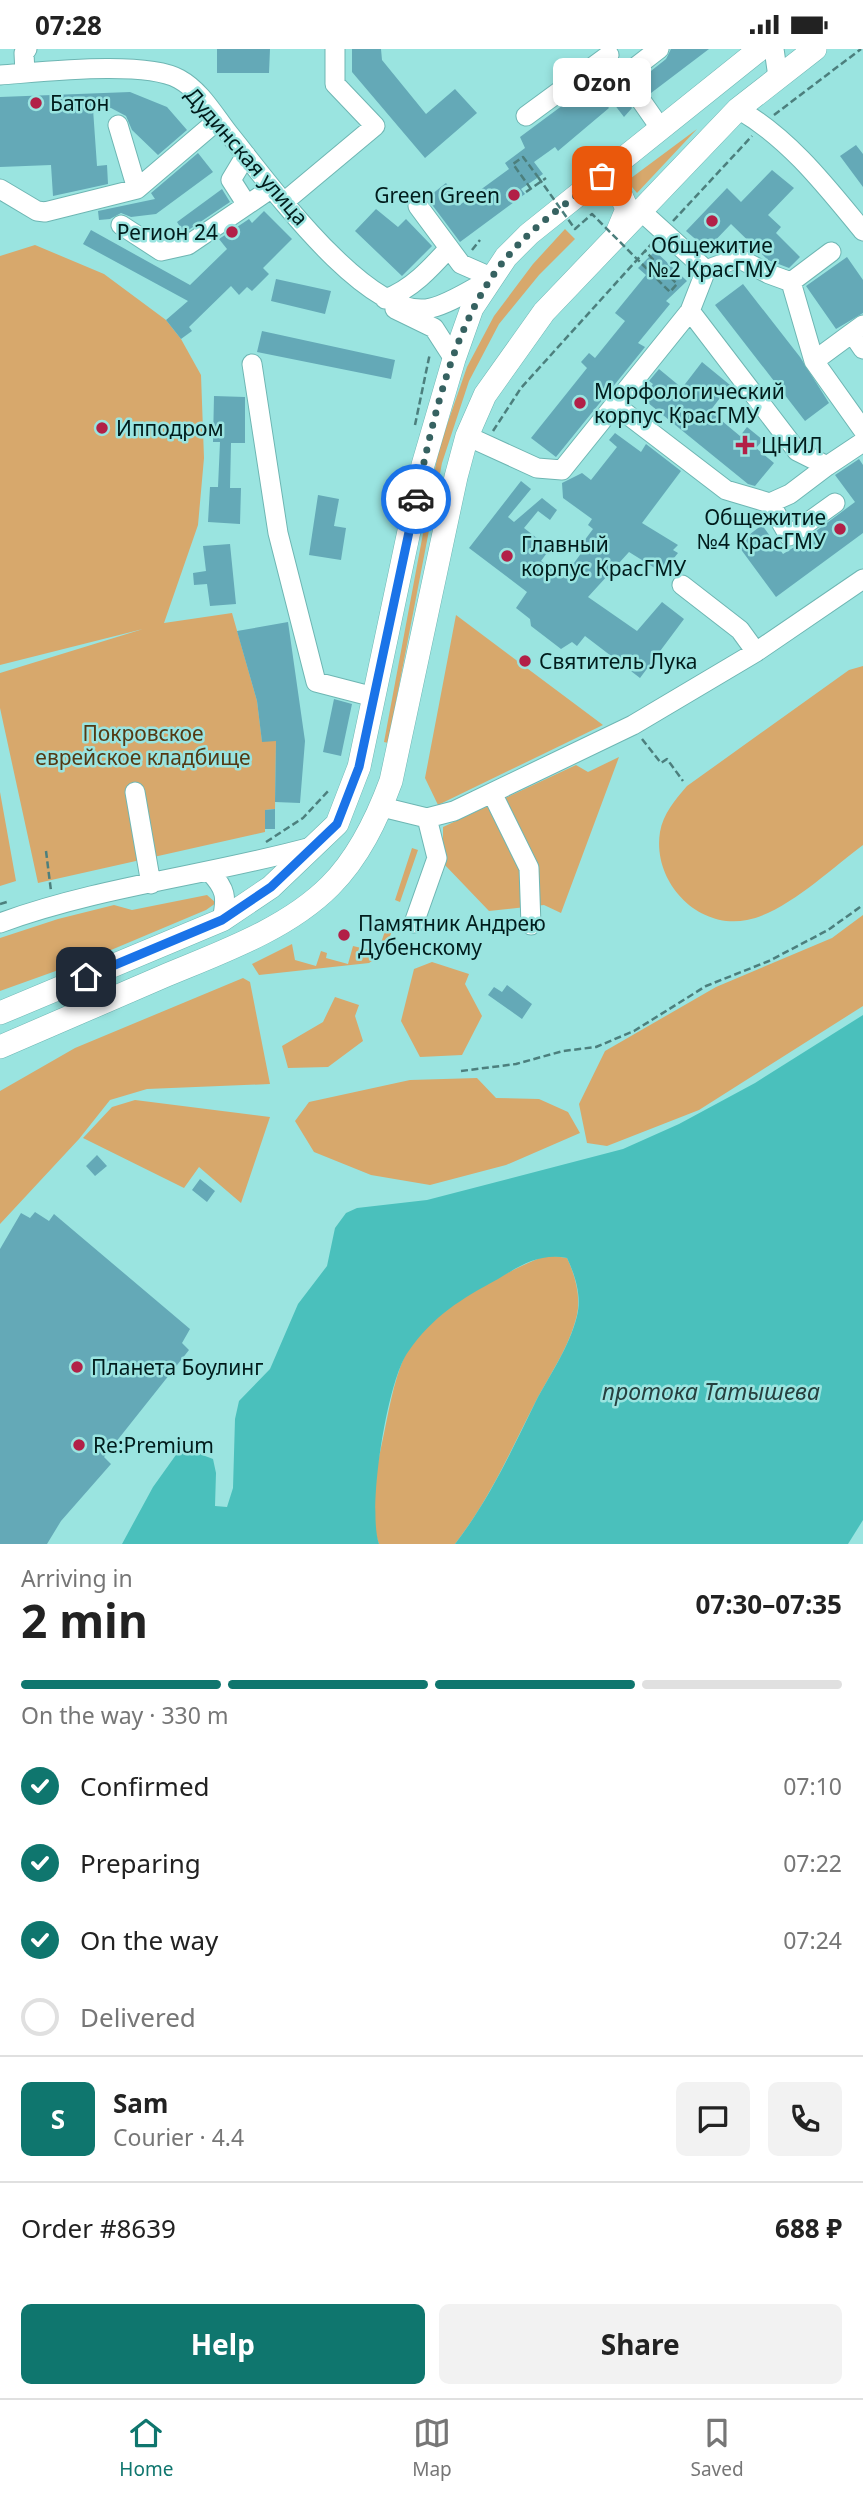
<!DOCTYPE html>
<meta charset="utf-8">
<style>
body{margin:0;font-family:"Noto Sans",sans-serif;background:#f2f2f2;color:#222;height:100vh;display:flex;flex-direction:column;font-size:26px;white-space:nowrap}
*{box-sizing:border-box;margin:0}
p{font-size:23px;color:#767676}
.icon{flex:none;width:38px;height:38px;fill:none;stroke:currentColor;stroke-width:2;stroke-linecap:round;stroke-linejoin:round}
.map{position:relative;height:1495px;overflow:hidden}
.details{display:flex;flex-direction:column;background:#fff;flex:1}
.details>*{flex:none}
.pin{position:absolute;display:grid;place-items:center;width:60px;height:60px;color:#fff;margin:-30px;border-radius:14px;box-shadow:0 4px 10px #0006}
.courier{position:absolute;display:grid;place-items:center;width:70px;height:70px;margin:-35px;border:5px solid #1a73e8;border-radius:50%;background:#fff;color:#222;box-shadow:0 2px 9px #0007}
.bubble{position:absolute;height:49px;border-radius:10px;background:#fff;box-shadow:0 4px 10px #0003;font-size:23px;font-weight:700;line-height:49px;text-align:center}
.summary em{font-style:normal;font-weight:700}
.summary div{display:flex;flex-direction:column-reverse}
.summary{display:flex;align-items:center;justify-content:space-between;height:119px;padding:0 21px}
h1{font-size:46px;font-weight:700;line-height:52px}
.bar{display:grid;grid-template-columns:repeat(4,1fr);gap:10px 7px;align-content:center;height:84px;padding:0 21px}
.bar i{height:9px;border-radius:5px;background:#e0e0e0}
.bar .on{background:#0f766e}
.bar p{grid-column:span 4}
.line{display:flex;align-items:center;gap:18px;padding:0 21px;border-top:2px solid #e0e0e0}
.line div{flex:1}
.round{display:grid;place-items:center;flex:none;width:74px;height:74px;border-radius:10px;background:#f2f2f2}
ol{padding:0 21px;list-style:none}
li{display:flex;align-items:center;gap:21px;height:77px}
li p{margin-inline-start:auto}
li .icon{padding:7px;border-radius:50%;background:#0f766e;color:#fff;stroke-width:4}
li:last-child{color:#767676}
li i{width:38px;height:38px;border:4px solid #e0e0e0;border-radius:50%}
.primary-button{display:flex;gap:14px;margin-top:auto;padding:14px 21px}
.primary-button a{flex:1;height:80px;border-radius:10px;background:#0f766e;color:#fff;font-size:28px;font-weight:700;line-height:80px;text-align:center}
.primary-button a+a{background:#f2f2f2;color:#222}
.status{display:flex;justify-content:space-between;align-items:center;height:49px;padding:0 35px;background:#fff;direction:ltr}
.status svg{height:19px;fill:currentColor}
.tabs{display:flex;justify-content:space-around;align-items:center;height:98px;border-top:2px solid #e0e0e0;background:#fff;font-size:19px;color:#767676}
.tabs a{display:grid;justify-items:center;gap:4px}
.tabs .on{color:#0f766e}
.map>svg:first-child{display:block}
</style>
<div class="status"><b>07:28</b><svg viewBox="0 0 49 12"><path d="M0 12V9h3v3zM5 12V6h3v6zM10 12V3h3v9zM15 12V0h3v12zM26 1h20v11H26zM47 4h2v5h-2z"/></svg></div>
<div class="map">
<svg width="863" height="1495" viewBox="0 0 863 1495">
<rect width="100%" height="100%" fill="#9ae4e0"/>
<path fill="#d7a86c" d="M697 80 637 144 627 132Z
M565 180 575 190 539 226 499 275 469 332 442 414 388 694 384 693 439 399 467 318 494 267 533 215Z
M35 196 104 225 166 271 181 290 201 326 204 409 198 476 164 574 232 564 257 652 262 692H276L275 760 265 761V783L38 834 0 659V624L143 580 0 616V207Z
M456 566 603 676 438 756 425 729Z
M863 617V796C832 819 785 864 747 871 697 881 652 832 660 783 663 765 675 751 687 737L849 621Z
M619 708 561 864 544 856 489 862 443 814V778L576 716 588 723Z
M0 743 16 832 0 837Z
M412 799 418 801 400 853 395 851Z
M207 846 216 854 206 861 92 909 0 942V889L58 870 114 856 132 861Z
M863 866V957L699 1061 607 1097 587 1094 579 1055 605 1002 716 938 832 889Z
M389 870 395 872 385 903 369 914 259 926 252 915 292 895 295 911 316 917 321 902 327 904 326 909 348 915 353 897 378 903Z
M432 913 469 925 465 935 482 967 462 1006 420 1008 401 972 414 920Z
M243 929 250 933 270 1035 147 1040 110 1051 79 1090 0 1175V1042L75 999Z
M335 948 359 956 355 967 363 992 328 1018 288 1019 282 997 323 973Z
M477 1029 496 1049 539 1050 568 1063 580 1084 506 1116 430 1136 371 1126 314 1103 295 1072 309 1053 410 1031Z
M135 1051 270 1068 241 1154 199 1118 184 1139 83 1089 112 1058Z
M547 1206 567 1209C575 1226 581 1247 577 1266 569 1299 550 1325 535 1354 510 1403 489 1451 455 1495H379C368 1464 375 1426 382 1394 388 1366 393 1333 405 1306 426 1263 504 1223 547 1206Z"/>
<path fill="#4ac0bc" d="M863 966V1471L848 1495H455C489 1451 511 1403 535 1354 550 1325 569 1299 577 1267 582 1247 575 1226 567 1209 540 1204 521 1216 498 1230 461 1250 433 1267 408 1303 387 1332 367 1460 379 1495H122L153 1438 178 1403 192 1402 213 1410 216 1424 215 1457 227 1458 233 1439 235 1370 239 1352 270 1320 298 1255 327 1217 335 1179 346 1164 357 1159 427 1151 623 1100 679 1075 755 1034Z"/>
<path fill="#64a9b7" d="M217 0H270L269 24H217Z
M352 0H381L382 11 426 65 455 40 477 64 425 109 352 23Z
M671 0H709L651 44 641 30 666 10Z
M590 36 609 59 558 102 555 98 534 113 543 125 521 140 525 145 460 193 427 149 446 134 461 155 509 120 505 114 525 99 520 88Z
M130 43 167 58 187 81 158 106 132 81 126 67 111 59 93 60 97 117 107 116 108 135 53 147 51 116 0 118V48Z
M623 48 632 59 624 68 614 55Z
M856 96 863 105V138L840 107Z
M198 104 213 123 156 165 131 168 121 164 110 170 99 171 98 162 155 150 151 144Z
M772 121 794 139 768 166 781 178 776 184 800 208 789 219 768 211 731 175 707 200 686 182 727 139 741 153Z
M222 140 230 153 184 184 177 173Z
M376 160 398 178 406 170 432 197 402 227 355 182Z
M264 162 292 190 263 219 269 225 252 242 247 238 239 246 231 237 189 278 192 282 181 290 166 271 188 252 83 195 91 181 190 236 227 200 219 190 249 170 252 174Z
M655 202 687 232 666 252 670 255 638 294 645 298 641 303 556 408 531 389 587 319 581 313 589 304 595 309 625 272 615 264 646 226 638 219Z
M847 208 863 231V264L836 280 806 237Z
M276 230 331 242 325 265 271 252Z
M743 235 800 308 829 354 805 372 715 256Z
M262 282 395 311 391 330 257 303Z
M702 313 730 336 710 362 740 387 747 378 763 391 756 399 774 414 755 437 748 435 642 349 653 335 649 332 659 320 682 339Z
M214 347 245 348V394H231L230 439H241L240 475 208 473 210 438H218L220 393H213Z
M615 384 641 403 646 395 681 422 642 474 678 496 673 501 678 504 666 519 662 516 658 521 629 503 588 548 637 582 662 553 684 570 640 629 585 587 577 597 572 593 561 600 531 577 530 570 516 559 527 543 469 499 521 432 531 440 508 468 514 473 542 449 557 461 550 471 538 462 524 479 547 497 549 501 541 512 563 529 585 499 581 496 593 480 588 476 592 470 563 449 562 434 582 424 591 431 617 398 609 391Z
M859 410 863 416V484L776 548 737 495 762 476 783 505 796 497 855 453 835 426Z
M318 446 339 450 334 477 346 479 341 511 309 506Z
M230 495 236 555 210 557 207 535 194 536 193 524 206 522 203 497Z
M288 573 305 692 300 754 275 753 276 692 262 693 257 652 237 582Z
M334 650 352 655 341 707 323 703Z
M275 760V780H265V761Z
M507 936 532 955 522 970 488 946 494 938 502 943Z
M97 1106 107 1117 95 1127 86 1117Z
M200 1130 215 1142 207 1153 192 1141Z
M35 1163 49 1172 54 1165 190 1280 182 1294 189 1301 104 1408 111 1415 61 1472 47 1495H0V1200L21 1164 30 1169Z"/>
<g fill="none" stroke-linecap="round" stroke-linejoin="round">
<g stroke="#6eb6b3" stroke-width="21">
<path id="minor" d="M659 0 624 27 661 80
M774 0 778 28
M25 24 24 4 27 0
M0 26C42 23 145 11 179 30 201 42 214 66 229 85 265 129 368 274 431 259 452 254 474 238 493 229
M738 60C789 89 826 137 863 182
M526 67 609 6
M118 76 137 140
M246 106 231 131 247 156
M0 140 37 162 45 163 137 140 218 71
M284 153 375 77 335 35V0
M418 157 461 215 493 229
M642 163 706 221
M121 176 161 202 188 196 272 139
M791 233 814 312 863 381
M385 250C411 241 431 219 449 199
M395 260 434 279 454 310
M863 276 852 284 863 300
M814 312 852 284
M252 315 278 484 316 633 374 648
M615 356 726 441 770 454 790 445 827 417 797 402 690 262
M467 387 537 419 562 421 690 262 706 221 738 209 769 225 791 233 831 203
M827 417 863 393
M770 454 789 487 835 454
M682 536 740 581 756 603
M135 743 151 835
M492 744 529 819 531 876
M382 758 427 769 454 762 633 676 756 603 863 530
M210 823C226 840 227 848 222 871
M0 874C101 837 211 826 315 797
M414 874 437 809 427 769"/>
</g>
<g stroke="#6eb6b3" stroke-width="24">
<path id="major" d="M587 140 599 134 619 142 627 160 617 184
M0 964 222 871 271 838 337 775 359 718 423 416 454 310 472 259 506 208 529 185 760 0
M0 998C54 975 108 951 162 928 219 904 286 881 330 837 359 808 377 770 391 732L456 428 467 387 485 346 544 263 738 60 815 0"/>
</g>
<path stroke="#4c7f7d" stroke-width="2.5" stroke-dasharray="7 3.5" stroke-linecap="butt" d="M774 66 861 0
M531 140 513 115 523 108 538 128
M526 143 546 129
M673 172 752 87
M472 201 480 191
M642 215 670 243 677 235 645 202
M415 376 430 304
M493 382 521 339 654 192
M642 690 661 714 667 710 683 732
M266 793 303 769 330 740
M46 802 51 842
M0 855 10 852
M461 1022 516 1015 563 1002 596 998 634 982 706 937 769 912 828 881 863 856"/>
<use href="#minor" stroke="#fff" stroke-width="19"/>
<use href="#major" stroke="#fff" stroke-width="23"/>
<path stroke="#4c7f7d" stroke-width="2.5" stroke-dasharray="7 3.5" stroke-linecap="butt" d="M538 128 575 180 592 165 642 215"/>
</g>
<g fill="none" stroke-linecap="round" stroke-linejoin="round">
<path stroke="#366261" stroke-width="7" stroke-dasharray="0 12.6" d="M416 450C433 371 454 269 508 207 534 176 570 152 602 127"/>
<path stroke="#1a73e8" stroke-width="9" d="M86 928 222 871 271 838 337 775 359 718 416 450"/>
</g>
<g fill="#b22047" stroke="#9ae4e0" stroke-width="2.5">
<circle cx="36" cy="54" r="7"/>
<circle cx="514" cy="146" r="7"/>
<circle cx="712" cy="172" r="7"/>
<circle cx="232" cy="183" r="7"/>
<circle cx="580" cy="354" r="7"/>
<circle cx="102" cy="379" r="7"/>
<path d="M741.5 385.5h7v7h7v7h-7v7h-7v-7h-7v-7h7z"/>
<circle cx="840" cy="480" r="7"/>
<circle cx="507" cy="507" r="7"/>
<circle cx="525" cy="612" r="7"/>
<circle cx="344" cy="886" r="7"/>
<circle cx="77" cy="1318" r="7"/>
<circle cx="79" cy="1396" r="7"/>
</g>
<g text-anchor="middle" dominant-baseline="central" stroke-width="5" stroke-linejoin="round" paint-order="stroke">
<g font-size="21" fill="#001c1c" stroke="#9ae4e0" text-anchor="start">
<text x="50" y="54">Батон</text>
<text x="500" y="146" text-anchor="end">Green Green</text>
<text x="218" y="183" text-anchor="end">Регион 24</text>
<text x="712" y="196" text-anchor="middle">Общежитие<tspan x="712" dy="24">№2 КрасГМУ</tspan></text>
<text x="594" y="342">Морфологический<tspan x="594" dy="24">корпус КрасГМУ</tspan></text>
<text x="116" y="379">Ипподром</text>
<text x="761" y="396">ЦНИЛ</text>
<text x="826" y="468" text-anchor="end">Общежитие<tspan x="826" dy="24">№4 КрасГМУ</tspan></text>
<text x="521" y="495">Главный<tspan x="521" dy="24">корпус КрасГМУ</tspan></text>
<text x="539" y="612">Святитель Лука</text>
<text x="358" y="874">Памятник Андрею<tspan x="358" dy="24">Дубенскому</tspan></text>
<text x="91" y="1318">Планета Боулинг</text>
<text x="93" y="1396">Re:Premium</text>
</g>
<g font-size="21" fill="#001c1c" stroke="#9ae4e0">
<text transform="translate(247 107) rotate(49)">Дудинская улица</text>
</g>
<g font-size="21" fill="#533913" stroke="#9ae4e0">
<text x="143" y="684">Покровское<tspan x="143" dy="24">еврейское кладбище</tspan></text>
</g>
<g font-size="23" font-style="italic" fill="#26403f" stroke="#9ae4e0">
<text x="711" y="1342">протока Татышева</text>
</g>
</g>
</svg>
<div class="pin" style="left:602px;top:127px;background:#ea580c"><svg class="icon" aria-label="bag" viewBox="0 0 24 24"><path d="M5 8h14l-1 12H6zM9 8a3 3 0 0 1 6 0"/></svg></div>
<div class="pin" style="left:86px;top:928px;background:#1f2937"><svg class="icon" aria-label="home" viewBox="0 0 24 24"><path d="M3 11l9-7 9 7M6 9v11h12V9"/></svg></div>
<div class="courier" style="left:416px;top:450px"><svg class="icon" aria-label="car" viewBox="0 0 24 24"><path d="M5 17H2v-5l4-1 3-4h7l3 4 3 1v5h-3M9 17h6M6 11h13"/><circle cx="7" cy="17" r="2"/><circle cx="17" cy="17" r="2"/></svg></div>
<div class="bubble" style="left:553px;top:9px;width:98px">Ozon</div>
</div>
<section class="details">
<div class="summary"><div><h1>2 min</h1><p>Arriving in</p></div><em>07:30–07:35</em></div>
<div class="bar"><i class="on"></i><i class="on"></i><i class="on"></i><i></i><p>On the way · 330 m</p></div>
<ol>
<li><svg class="icon" aria-label="check" viewBox="0 0 24 24"><path d="M5 12l5 5 9-10"/></svg>Confirmed<p>07:10</p></li>
<li><svg class="icon" aria-label="check" viewBox="0 0 24 24"><path d="M5 12l5 5 9-10"/></svg>Preparing<p>07:22</p></li>
<li><svg class="icon" aria-label="check" viewBox="0 0 24 24"><path d="M5 12l5 5 9-10"/></svg>On the way<p>07:24</p></li>
<li><i></i>Delivered</li>
</ol>
<div class="line" style="height:126px"><b class="round" style="background:#0f766e;color:#fff">S</b><div><b>Sam</b><p>Courier · 4.4</p></div><a class="round"><svg class="icon" aria-label="chat" viewBox="0 0 24 24"><path d="M4 5h16v11H9l-5 4z"/></svg></a><a class="round"><svg class="icon" aria-label="phone" viewBox="0 0 24 24"><path d="M5 4h4l2 5-3 2q2 4 5 5l2-3 5 2v4C11 20 4 13 5 4z"/></svg></a></div>
<div class="line" style="height:91px"><div>Order #8639</div><b>688 ₽</b></div>
<div class="primary-button"><a>Help</a><a>Share</a></div>
</section>
<nav class="tabs">
<a class="on"><svg class="icon" aria-label="home" viewBox="0 0 24 24"><path d="M3 11l9-7 9 7M6 9v11h12V9"/></svg>Home</a>
<a><svg class="icon" aria-label="map" viewBox="0 0 24 24"><path d="M3 6l6-2 6 2 6-2v14l-6 2-6-2-6 2zM9 4v14M15 6v14"/></svg>Map</a>
<a><svg class="icon" aria-label="saved" viewBox="0 0 24 24"><path d="M7 4h10v16l-5-4-5 4z"/></svg>Saved</a>
</nav>
